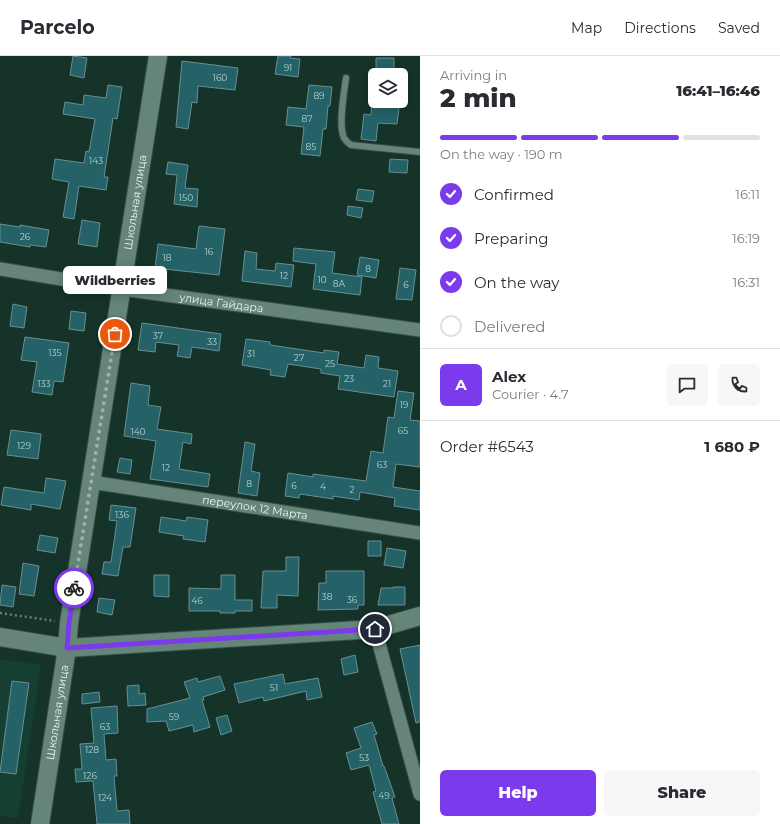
<!DOCTYPE html>
<meta charset="utf-8">
<style>
body{margin:0;font-family:Montserrat,sans-serif;background:#f7f7f7;color:#2b2b33;height:100vh;display:flex;flex-direction:column;font-size:15px;white-space:nowrap}
*{box-sizing:border-box;margin:0}
p{font-size:13px;color:#7c7c81}
.icon{flex:none;width:22px;height:22px;fill:none;stroke:currentColor;stroke-width:2;stroke-linecap:round;stroke-linejoin:round}
.map{position:relative;flex:1;overflow:hidden}
.details{display:flex;flex-direction:column;background:#fff;width:360px}
.details>*{flex:none}
.fabs{position:absolute;left:368px;top:12px;display:grid;gap:8px}
.fabs a{display:grid;place-items:center;width:40px;height:40px;border-radius:6px;background:#fff;box-shadow:0 2px 10px #0003;font-size:20px}
.pin{position:absolute;display:grid;place-items:center;width:34px;height:34px;color:#fff;margin:-17px;border:2px solid #fff;border-radius:50%;box-shadow:0 1px 4px #0007}
.courier{position:absolute;display:grid;place-items:center;width:40px;height:40px;margin:-20px;border:3px solid #7c3aed;border-radius:50%;background:#fff;color:#222;box-shadow:0 1px 5px #0007}
.bubble{position:absolute;height:28px;border-radius:6px;background:#fff;box-shadow:0 2px 10px #0003;font-size:13px;font-weight:800;line-height:28px;text-align:center}
.overview em{font-style:normal;font-weight:800}
.overview div{display:flex;flex-direction:column-reverse}
.overview{display:flex;align-items:center;justify-content:space-between;height:68px;padding:0 20px}
h1{font-size:26px;font-weight:800;line-height:30px}
.bar{display:grid;grid-template-columns:repeat(4,1fr);gap:6px 4px;align-content:center;height:48px;padding:0 20px}
.bar i{height:5px;border-radius:3px;background:#e1e1e2}
.bar .current{background:#7c3aed}
.bar p{grid-column:span 4}
.line{display:flex;align-items:center;gap:10px;padding:0 20px;border-top:1px solid #e1e1e2}
.line div{flex:1}
.round{display:grid;place-items:center;flex:none;width:42px;height:42px;border-radius:6px;background:#f7f7f7}
ol{padding:0 20px;list-style:none}
li{display:flex;align-items:center;gap:12px;height:44px}
li p{margin-inline-start:auto}
li .icon{padding:4px;border-radius:50%;background:#7c3aed;color:#fff;stroke-width:4}
li:last-child{color:#7c7c81}
li i{width:22px;height:22px;border:2px solid #e1e1e2;border-radius:50%}
.action{display:flex;gap:8px;margin-top:auto;padding:8px 20px}
.action a{flex:1;height:46px;border-radius:6px;background:#7c3aed;color:#fff;font-size:16px;font-weight:800;line-height:46px;text-align:center}
.action a+a{background:#f7f7f7;color:#2b2b33}
header{display:flex;align-items:center;gap:24px;box-sizing:border-box;height:56px;padding:0 20px;background:#fff;border-bottom:1px solid #e1e1e2}
header strong{font-size:19px}
nav{display:flex;gap:22px;margin-inline-start:auto;font-size:14px}
main{display:flex;flex:1;min-height:0}
.map>svg:first-child{display:block}
</style>
<header>
<strong>Parcelo</strong>
<nav><a>Map</a><a>Directions</a><a>Saved</a></nav>
</header>
<main>
<div class="map">
<svg width="420" height="768" viewBox="0 0 420 768">
<rect width="100%" height="100%" fill="#153329"/>
<path fill="#163f33" d="M0 603 41 609 18 762 0 760Z"/>
<path fill="#246267" stroke="#6a8e91" d="M73 0 87 2 84 22 70 19Z
M278 0H291L290 2 300 3 298 21 275 18Z
M376 2H394V15H376Z
M182 5 238 12 235 34 198 30 197 47 192 46 188 73 176 71Z
M108 29 122 31 117 63 113 62 104 121H108L106 134 79 130 74 163 63 161 69 126 52 123 55 103 84 107 86 95 89 96 95 63 63 58 65 46 83 49 84 39 106 42Z
M309 29 332 31 330 50H328L326 73H323L320 100 301 98 304 71 286 69 288 51 306 53Z
M372 45H400L397 68 378 67 376 85 361 83 364 58 371 59Z
M390 103 408 104 407 117 389 116Z
M168 106 188 109 185 132 198 133 197 151 174 148 177 119 166 118Z
M358 133 374 135 372 146 356 144Z
M348 150 363 152 361 162 347 159Z
M82 164 100 167 97 191 78 188Z
M0 168 20 171V169L49 174 46 191 30 189V191L0 186Z
M199 170 225 173 219 219 155 212 158 188 196 193Z
M294 192 335 196 332 217 362 221 360 239 313 233 316 208 293 205Z
M245 195 257 197 256 213 275 215 276 207 294 209 291 231 242 225Z
M360 201 379 204 376 222 357 219Z
M400 212 416 214 412 244 396 243Z
M13 248 27 251 24 272 10 270Z
M71 255 86 257 84 275 69 273Z
M142 267 221 278 219 295 192 291 190 302 177 300 179 289 156 286 155 296 138 294Z
M25 281 69 287 63 326 54 325 52 339 32 336 37 306 21 304Z
M246 283 270 286V289L324 297V294L339 296 337 308 364 312 366 299 379 301 378 312 398 315 394 341 338 333 340 320 321 317V313L288 308 285 321 270 319 271 314 242 309Z
M131 327 150 330 148 349 161 351 157 373 192 378 191 388 183 386 179 413 210 418 208 431 150 423 156 385 124 380Z
M398 335 414 337 410 364 420 365V411L396 408 393 431 420 435V454L394 450 395 442 360 436 359 444 333 440V443L300 438 299 442 285 440 288 417 313 421V418L366 425 371 395 383 397 388 361 394 362Z
M11 374 41 378 38 403 7 399Z
M245 386 255 388 251 415 260 417 257 440 238 437Z
M120 402 132 404 130 418 117 416Z
M46 422 66 425 60 453 31 448V454L1 449 4 431 44 437Z
M111 449 136 452 130 491H123L118 520 102 518 104 506H111L117 465 109 464Z
M161 461 186 465 187 461 208 464 205 486 183 483 184 480 159 476Z
M40 479 58 482 55 497 37 494Z
M368 485H381V500H368Z
M387 492 406 495 403 512 384 509Z
M286 501H299L298 540 277 539V552H261L263 515H286Z
M23 507 39 510 34 540 19 538Z
M326 515H364V549H358V553L318 554 319 527H326Z
M154 519H169V541L154 540Z
M221 519H235V544H252V555H235V557H220V555H189V532L221 533Z
M2 529 16 531 13 551 0 549Z
M393 531H405V549H378L381 532H393Z
M99 542 115 544 112 559 97 556Z
M420 589V666L416 667 400 593Z
M355 599 358 616 344 619 341 603Z
M283 618 285 628 318 622 322 641 307 644 306 635 264 645 263 641 239 647 234 628Z
M220 620 225 634 203 641 204 644H202L210 671 194 676 193 669 169 675 166 665 147 666V653L190 642 184 626 197 622 198 626Z
M12 625 29 627 16 718 0 716Z
M139 629V638L145 637 146 649 128 650 127 630Z
M99 636 100 646 82 648V638Z
M117 650 118 677 104 678 106 704 116 703 117 720H114L117 755 129 754 130 768H97L93 725 76 726 75 713H82L80 688 94 687 91 652Z
M227 659 232 675 221 679 216 662Z
M372 666 377 678 374 679 383 710H384L395 741 392 742 399 768H382L373 736 376 735 369 709 351 714 346 697 361 692 354 672Z"/>
<g fill="none" stroke-linecap="round" stroke-linejoin="round">
<g stroke="#374f47" stroke-width="8">
<path id="lane" d="M346 22C344 37 338 69 344 82 346 85 348 87 351 89L420 96"/>
</g>
<g stroke="#374f47" stroke-width="15">
<g id="street">
<path id="s1" d="M0 213 122 233 420 274"/>
<path id="s2" d="M91 426 420 477"/>
<path d="M375 573 420 738"/>
</g>
</g>
<g stroke="#374f47" stroke-width="20">
<g id="secondary">
<path d="M0 581 67 592 375 573 420 560"/>
<path id="s3" d="M40 768 67 592 69 567 158 0"/>
</g>
</g>
<path stroke="#688178" stroke-width="2.5" stroke-dasharray="2 3" stroke-linecap="butt" d="M0 557 55 565"/>
<use href="#lane" stroke="#658579" stroke-width="6"/>
<use href="#street" stroke="#658579" stroke-width="13"/>
<use href="#secondary" stroke="#658579" stroke-width="18"/>
</g>
<g fill="none" stroke-linecap="round" stroke-linejoin="round">
<path stroke="#9cb1a9" stroke-width="4" stroke-dasharray="0 7.2" d="M74 532 115 278"/>
<path stroke="#7c3aed" stroke-width="5" d="M74 532 69 567 67 592 375 573"/>
</g>
<g text-anchor="middle" dominant-baseline="central" stroke-width="3" stroke-linejoin="round" paint-order="stroke">
<g font-size="9" fill="#b4d0cc">
<text x="288" y="11">91</text>
<text x="220" y="21">160</text>
<text x="319" y="39">89</text>
<text x="307" y="62">87</text>
<text x="311" y="90">85</text>
<text x="96" y="104">143</text>
<text x="186" y="141">150</text>
<text x="25" y="180">26</text>
<text x="209" y="195">16</text>
<text x="167" y="201">18</text>
<text x="368" y="212">8</text>
<text x="284" y="219">12</text>
<text x="322" y="223">10</text>
<text x="339" y="227">8А</text>
<text x="406" y="228">6</text>
<text x="158" y="279">37</text>
<text x="212" y="285">33</text>
<text x="55" y="296">135</text>
<text x="251" y="297">31</text>
<text x="299" y="301">27</text>
<text x="330" y="307">25</text>
<text x="349" y="322">23</text>
<text x="44" y="327">133</text>
<text x="387" y="327">21</text>
<text x="404" y="348">19</text>
<text x="403" y="374">65</text>
<text x="138" y="375">140</text>
<text x="24" y="389">129</text>
<text x="382" y="408">63</text>
<text x="166" y="411">12</text>
<text x="249" y="427">8</text>
<text x="294" y="429">6</text>
<text x="323" y="430">4</text>
<text x="352" y="433">2</text>
<text x="122" y="458">136</text>
<text x="327" y="540">38</text>
<text x="352" y="543">36</text>
<text x="197" y="544">46</text>
<text x="274" y="631">51</text>
<text x="174" y="660">59</text>
<text x="105" y="670">63</text>
<text x="92" y="693">128</text>
<text x="364" y="701">53</text>
<text x="90" y="719">126</text>
<text x="384" y="739">49</text>
<text x="105" y="741">124</text>
</g>
<g font-size="11" fill="#e4f5ee" stroke="#0b1813">
<text stroke="none"><textPath href="#s3" startOffset="629">Школьная улица</textPath></text>
<text stroke="none"><textPath href="#s1" startOffset="224">улица Гайдара</textPath></text>
<text stroke="none"><textPath href="#s2" startOffset="166">переулок 12 Марта</textPath></text>
<text stroke="none"><textPath href="#s3" startOffset="113">Школьная улица</textPath></text>
</g>
</g>
</svg>
<div class="fabs">
<a><svg class="icon" aria-label="layers" viewBox="0 0 24 24"><path d="M12 4l9 5-9 5-9-5zM3 14l9 5 9-5"/></svg></a>
</div>
<div class="pin" style="left:115px;top:278px;background:#ea580c"><svg class="icon" aria-label="bag" viewBox="0 0 24 24"><path d="M5 8h14l-1 12H6zM9 8a3 3 0 0 1 6 0"/></svg></div>
<div class="pin" style="left:375px;top:573px;background:#1f2937"><svg class="icon" aria-label="home" viewBox="0 0 24 24"><path d="M3 11l9-7 9 7M6 9v11h12V9"/></svg></div>
<div class="courier" style="left:74px;top:532px"><svg class="icon" aria-label="bike" viewBox="0 0 24 24"><circle cx="6" cy="16" r="4"/><circle cx="18" cy="16" r="4"/><path d="M6 16l4-8h5l3 8M10 8l3 8H6M13 5h3"/></svg></div>
<div class="bubble" style="left:63px;top:210px;width:104px">Wildberries</div>
</div>
<section class="details">
<div class="overview"><div><h1>2 min</h1><p>Arriving in</p></div><em>16:41–16:46</em></div>
<div class="bar"><i class="current"></i><i class="current"></i><i class="current"></i><i></i><p>On the way · 190 m</p></div>
<ol>
<li><svg class="icon" aria-label="check" viewBox="0 0 24 24"><path d="M5 12l5 5 9-10"/></svg>Confirmed<p>16:11</p></li>
<li><svg class="icon" aria-label="check" viewBox="0 0 24 24"><path d="M5 12l5 5 9-10"/></svg>Preparing<p>16:19</p></li>
<li><svg class="icon" aria-label="check" viewBox="0 0 24 24"><path d="M5 12l5 5 9-10"/></svg>On the way<p>16:31</p></li>
<li><i></i>Delivered</li>
</ol>
<div class="line" style="height:72px"><b class="round" style="background:#7c3aed;color:#fff">A</b><div><b>Alex</b><p>Courier · 4.7</p></div><a class="round"><svg class="icon" aria-label="chat" viewBox="0 0 24 24"><path d="M4 5h16v11H9l-5 4z"/></svg></a><a class="round"><svg class="icon" aria-label="phone" viewBox="0 0 24 24"><path d="M5 4h4l2 5-3 2q2 4 5 5l2-3 5 2v4C11 20 4 13 5 4z"/></svg></a></div>
<div class="line" style="height:52px"><div>Order #6543</div><b>1 680 ₽</b></div>
<div class="action"><a>Help</a><a>Share</a></div>
</section>
</main>
